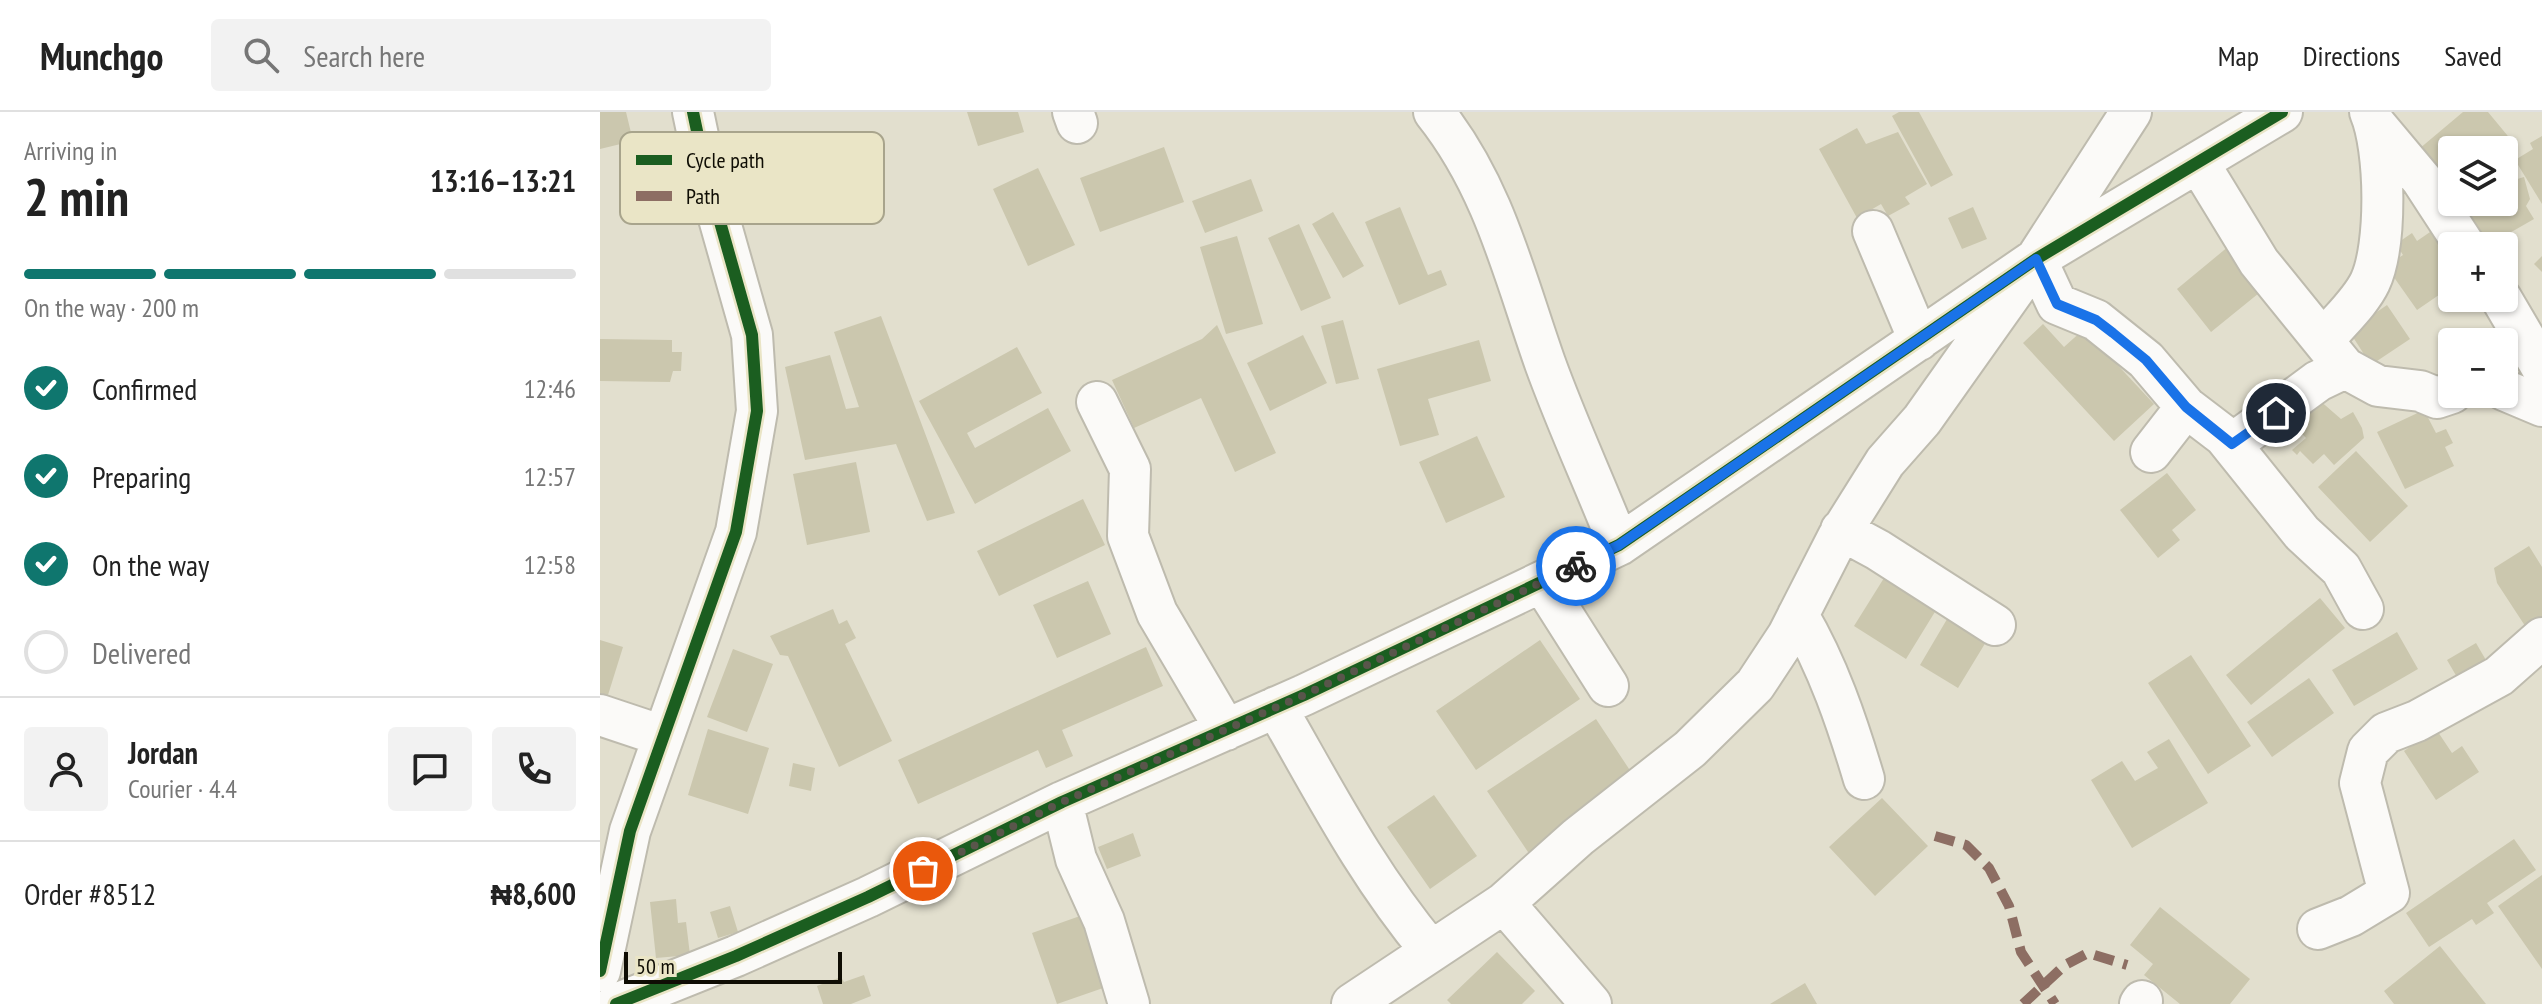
<!DOCTYPE html>
<meta charset="utf-8">
<style>
body{margin:0;font-family:"PT Sans Narrow",sans-serif;background:#f2f2f2;color:#222;height:100vh;display:flex;flex-direction:column;font-size:30px;white-space:nowrap}
*{box-sizing:border-box;margin:0}
p{font-size:26px;color:#767676}
.icon{flex:none;width:44px;height:44px;fill:none;stroke:currentColor;stroke-width:2;stroke-linecap:round;stroke-linejoin:round}
.map{position:relative;flex:1;overflow:hidden}
.panel{display:flex;flex-direction:column;background:#fff;width:600px}
.panel>*{flex:none}
.controls{position:absolute;left:1838px;top:24px;display:grid;gap:16px}
.controls a{display:grid;place-items:center;width:80px;height:80px;border-radius:8px;background:#fff;box-shadow:0 2px 6px #0004;font-size:40px}
.scale{position:absolute;left:24px;bottom:20px;width:218px;box-sizing:border-box;padding-left:8px;border:4px solid #0f0d04;border-top:0;font-size:22px;line-height:28px;white-space:nowrap;color:#0f0d04;-webkit-text-stroke:6px #eae5c6;paint-order:stroke}
.pin{position:absolute;display:grid;place-items:center;width:68px;height:68px;color:#fff;margin:-34px;border:4px solid #fff;border-radius:50%;box-shadow:0 2px 8px #0007}
.courier{position:absolute;display:grid;place-items:center;width:80px;height:80px;margin:-40px;border:6px solid #1a73e8;border-radius:50%;background:#fff;color:#222;box-shadow:0 2px 10px #0007}
.headline em{font-style:normal;font-weight:700}
.headline div{display:flex;flex-direction:column-reverse}
.headline{display:flex;align-items:center;justify-content:space-between;height:136px;padding:0 24px}
h1{font-size:52px;font-weight:700;line-height:60px}
.bar{display:grid;grid-template-columns:repeat(4,1fr);gap:12px 8px;align-content:center;height:96px;padding:0 24px}
.bar i{height:10px;border-radius:6px;background:#e0e0e0}
.bar .current{background:#0f766e}
.bar p{grid-column:span 4}
.line{display:flex;align-items:center;gap:20px;padding:0 24px;border-top:2px solid #e0e0e0}
.line div{flex:1}
.round{display:grid;place-items:center;flex:none;width:84px;height:84px;border-radius:8px;background:#f2f2f2}
ol{padding:0 24px;list-style:none}
li{display:flex;align-items:center;gap:24px;height:88px}
li p{margin-inline-start:auto}
li .icon{padding:8px;border-radius:50%;background:#0f766e;color:#fff;stroke-width:4}
li:last-child{color:#767676}
li i{width:44px;height:44px;border:4px solid #e0e0e0;border-radius:50%}
header{display:flex;align-items:center;gap:48px;box-sizing:border-box;height:112px;padding:0 40px;background:#fff;border-bottom:2px solid #e0e0e0}
header strong{font-size:38px}
nav{display:flex;gap:44px;margin-inline-start:auto;font-size:28px}
.search{width:560px;height:72px;background:#f2f2f2;display:flex;align-items:center;gap:20px;box-sizing:border-box;padding:0 28px;border-radius:8px;color:#767676;font-size:30px}
main{display:flex;flex:1;min-height:0}
.map>svg:first-child{display:block}
</style>
<header>
<strong>Munchgo</strong>
<div class="search"><svg class="icon" aria-label="search" viewBox="0 0 24 24"><circle cx="10" cy="10" r="6"/><path d="M15 15l6 6"/></svg>Search here</div>
<nav><a>Map</a><a>Directions</a><a>Saved</a></nav>
</header>
<main>
<section class="panel">
<div class="headline"><div><h1>2 min</h1><p>Arriving in</p></div><em>13:16–13:21</em></div>
<div class="bar"><i class="current"></i><i class="current"></i><i class="current"></i><i></i><p>On the way · 200 m</p></div>
<ol>
<li><svg class="icon" aria-label="check" viewBox="0 0 24 24"><path d="M5 12l5 5 9-10"/></svg>Confirmed<p>12:46</p></li>
<li><svg class="icon" aria-label="check" viewBox="0 0 24 24"><path d="M5 12l5 5 9-10"/></svg>Preparing<p>12:57</p></li>
<li><svg class="icon" aria-label="check" viewBox="0 0 24 24"><path d="M5 12l5 5 9-10"/></svg>On the way<p>12:58</p></li>
<li><i></i>Delivered</li>
</ol>
<div class="line" style="height:144px"><a class="round"><svg class="icon" aria-label="person" viewBox="0 0 24 24"><circle cx="12" cy="8" r="4"/><path d="M4 21q1-7 8-7t8 7"/></svg></a><div><b>Jordan</b><p>Courier · 4.4</p></div><a class="round"><svg class="icon" aria-label="chat" viewBox="0 0 24 24"><path d="M4 5h16v11H9l-5 4z"/></svg></a><a class="round"><svg class="icon" aria-label="phone" viewBox="0 0 24 24"><path d="M5 4h4l2 5-3 2q2 4 5 5l2-3 5 2v4C11 20 4 13 5 4z"/></svg></a></div>
<div class="line" style="height:104px"><div>Order #8512</div><b>₦8,600</b></div>
</section>
<div class="map">
<svg width="1942" height="892" viewBox="0 0 1942 892">
<rect width="100%" height="100%" fill="#e2dfce"/>
<path fill="#cbc7ae" d="M0 0H26L33 29 0 37Z
M367 0H418L424 20 378 34Z
M1299 0H1319L1353 63 1331 75 1292 4Z
M1863 0H1888L1912 29 1901 38H1852V76L1819 37Z
M1257 16 1266 32 1298 20 1327 72 1305 85 1310 92 1288 104 1281 92 1257 106 1219 37Z
M1942 24V92L1915 48 1933 37 1930 31Z
M564 35 584 90 500 120 480 66Z
M438 56 475 133 428 154 393 77Z
M1904 58 1914 68 1924 65 1930 87 1926 94 1934 107 1887 134H1876L1856 100 1873 90H1904Z
M651 67 663 99 605 121 592 89Z
M800 95 828 163 841 158 847 173 799 193 765 110Z
M1373 95 1387 127 1362 137 1348 106Z
M733 100 764 154 743 166 712 112Z
M699 112 731 186 701 199 668 126Z
M1833 118 1852 144V174L1817 198 1786 154 1803 143 1796 132 1812 121 1817 129Z
M637 124 663 212 626 222 600 135Z
M1629 134 1664 177 1611 220 1577 177Z
M1942 144V160L1934 152Z
M1787 193 1810 227 1771 253 1749 219Z
M281 204 355 401 327 409 296 332 205 348 185 255 230 243 246 297 259 295 234 220Z
M743 208 759 267 736 272 721 214Z
M1443 212 1464 235 1484 217 1554 292 1514 329 1423 231Z
M617 213 676 341 635 360 601 286 534 316 512 268 602 227Z
M703 223 727 271 670 299 647 251Z
M0 227 72 228V240H82L81 259H73L70 270 0 269Z
M879 228 891 269 828 287 839 323 800 334 777 257Z
M417 235 442 281 367 321 375 336 448 296 471 339 375 392 319 289Z
M1718 287 1741 307 1753 300 1762 316 1764 326 1734 353 1724 342 1713 352 1700 339 1697 343 1692 338 1706 326 1692 311Z
M1824 298 1836 321 1846 317 1853 331 1845 335 1854 354 1805 377 1777 320Z
M877 324 905 385 846 411 819 350Z
M1756 339 1808 394 1770 430 1718 375Z
M256 350 270 420 207 433 193 362Z
M1567 361 1596 398 1572 418 1580 428 1558 446 1520 398Z
M483 387 505 433 399 484 377 439Z
M1929 434 1942 455V515L1931 523 1897 471 1894 456Z
M1289 458 1341 490 1306 547 1254 514Z
M488 469 511 522 457 546 433 493Z
M1720 486 1745 516 1651 593 1626 563Z
M233 497 239 512 247 508 256 526 245 532 292 629 239 655 188 544 180 543 170 524Z
M1353 497 1392 520 1358 576 1320 553Z
M1797 520 1818 557 1754 594 1732 558Z
M0 528 23 535 8 583 0 581Z
M940 528 980 587 876 658 836 599Z
M1876 531 1890 555 1861 572 1847 548Z
M546 535 563 574 462 618 473 644 446 656 438 638 318 692 298 648Z
M133 537 173 552 147 620 107 605Z
M1591 543 1651 634 1608 662 1548 571Z
M1709 566 1734 601 1672 645 1647 610Z
M996 607 1039 672 930 743 887 679Z
M108 617 169 636 148 702 88 683Z
M1836 617 1852 641 1862 634 1879 660 1836 688 1804 639Z
M1569 627 1608 691 1532 736 1491 668 1522 649 1535 669 1558 656 1547 640Z
M193 651 215 656 211 679 189 674Z
M834 683 877 744 830 777 787 715Z
M1282 686 1328 734 1275 784 1229 735Z
M533 721 541 744 507 757 498 735Z
M1914 727 1936 758 1887 791 1894 801 1876 813 1872 807 1829 835 1806 801Z
M1942 763V857L1898 794Z
M76 787 78 811 86 810 90 843 56 846 50 790Z
M130 794 138 820 118 826 110 800Z
M1560 795 1650 867 1630 892H1580L1544 863 1553 852 1530 833Z
M480 804 506 875 457 892 432 821Z
M1840 834 1886 892H1794L1784 879Z
M897 840 935 879 922 892H851L847 888Z
M264 863 271 884 251 892H223L217 874 241 865 244 870Z
M1205 871 1217 892H1170Z"/>
<g fill="none" stroke-linecap="round" stroke-linejoin="round">
<g stroke="#bebbae" stroke-width="44">
<path id="minor" d="M473 0 477 11
M834 0C894 75 914 163 945 251 967 312 995 372 1019 433
M1775 12 1822 68 1865 134
M1598 50 1659 150 1745 256 1778 274 1820 279 1837 286 1852 281
M1273 119 1319 228
M1436 147 1457 192 1496 208 1546 248 1586 295 1624 324 1702 421 1741 457 1763 497
M1901 186 1942 256
M1724 228C1738 210 1760 191 1770 170 1787 134 1786 37 1770 0
M1904 278 1942 294
M497 290 530 357 528 424 557 501 626 618
M1632 332 1718 269 1745 256
M1551 340 1586 295
M1241 418 1278 438 1395 513
M942 470 1008 574
M1198 503C1228 554 1247 610 1264 667
M676 595C726 682 766 761 831 839
M0 603 63 624
M462 690 476 747 504 809 529 892
M904 791 991 892
M1718 817 1751 804 1789 781 1760 671 1768 639 1786 621 1817 609 1899 564 1942 526
M0 859 30 719 136 420 157 299 152 223 105 57 93 0
M16 892 136 844 268 785 462 690 704 583 1019 433 1436 147 1682 0
M752 892 904 791 978 725 1090 637 1155 573 1188 523 1238 425 1285 350 1322 308 1436 147 1531 0
M1540 892 1542 889"/>
</g>
<use href="#minor" stroke="#fbfaf8" stroke-width="40"/>
<path stroke="#8d6e63" stroke-width="10" stroke-dasharray="20 10" stroke-linecap="butt" d="M1335 724 1366 733 1389 756 1409 794 1421 840 1455 892
M1423 892 1465 853 1488 841 1527 853"/>
<g stroke="#eae5c6" stroke-width="17">
<path id="cycleway" d="M0 859 30 719 136 420 157 299 152 223 105 57 93 0
M16 892 136 844 268 785 462 690 704 583 1019 433 1436 147 1682 0"/>
</g>
<use href="#cycleway" stroke="#1b5e20" stroke-width="12"/>
</g>
<g fill="none" stroke-linecap="round" stroke-linejoin="round">
<path stroke="#59564b" stroke-width="8" stroke-dasharray="0 14.4" d="M323 759 462 690 704 583 976 454"/>
<path stroke="#1a73e8" stroke-width="10" d="M976 454 1019 433 1436 147 1457 192 1496 208 1513 221 1546 248 1586 295 1632 332 1676 301"/>
</g>
<rect x="20" y="20" width="264" height="92" rx="12" fill="#eae5c6" stroke="#a8a48c" stroke-width="2"/>
<rect x="36" y="43" width="36" height="10" fill="#1b5e20"/>
<rect x="36" y="79" width="36" height="10" fill="#8d6e63"/>
<g font-size="22" fill="#0f0d04">
<text x="86" y="56">Cycle path</text>
<text x="86" y="92">Path</text>
</g>
</svg>
<div class="controls">
<a><svg class="icon" aria-label="layers" viewBox="0 0 24 24"><path d="M12 4l9 5-9 5-9-5zM3 14l9 5 9-5"/></svg></a>
<a>+</a>
<a>−</a>
</div>
<div class="scale">50 m</div>
<div class="pin" style="left:323px;top:759px;background:#ea580c"><svg class="icon" aria-label="bag" viewBox="0 0 24 24"><path d="M5 8h14l-1 12H6zM9 8a3 3 0 0 1 6 0"/></svg></div>
<div class="pin" style="left:1676px;top:301px;background:#1f2937"><svg class="icon" aria-label="home" viewBox="0 0 24 24"><path d="M3 11l9-7 9 7M6 9v11h12V9"/></svg></div>
<div class="courier" style="left:976px;top:454px"><svg class="icon" aria-label="bike" viewBox="0 0 24 24"><circle cx="6" cy="16" r="4"/><circle cx="18" cy="16" r="4"/><path d="M6 16l4-8h5l3 8M10 8l3 8H6M13 5h3"/></svg></div>
</div>
</main>
